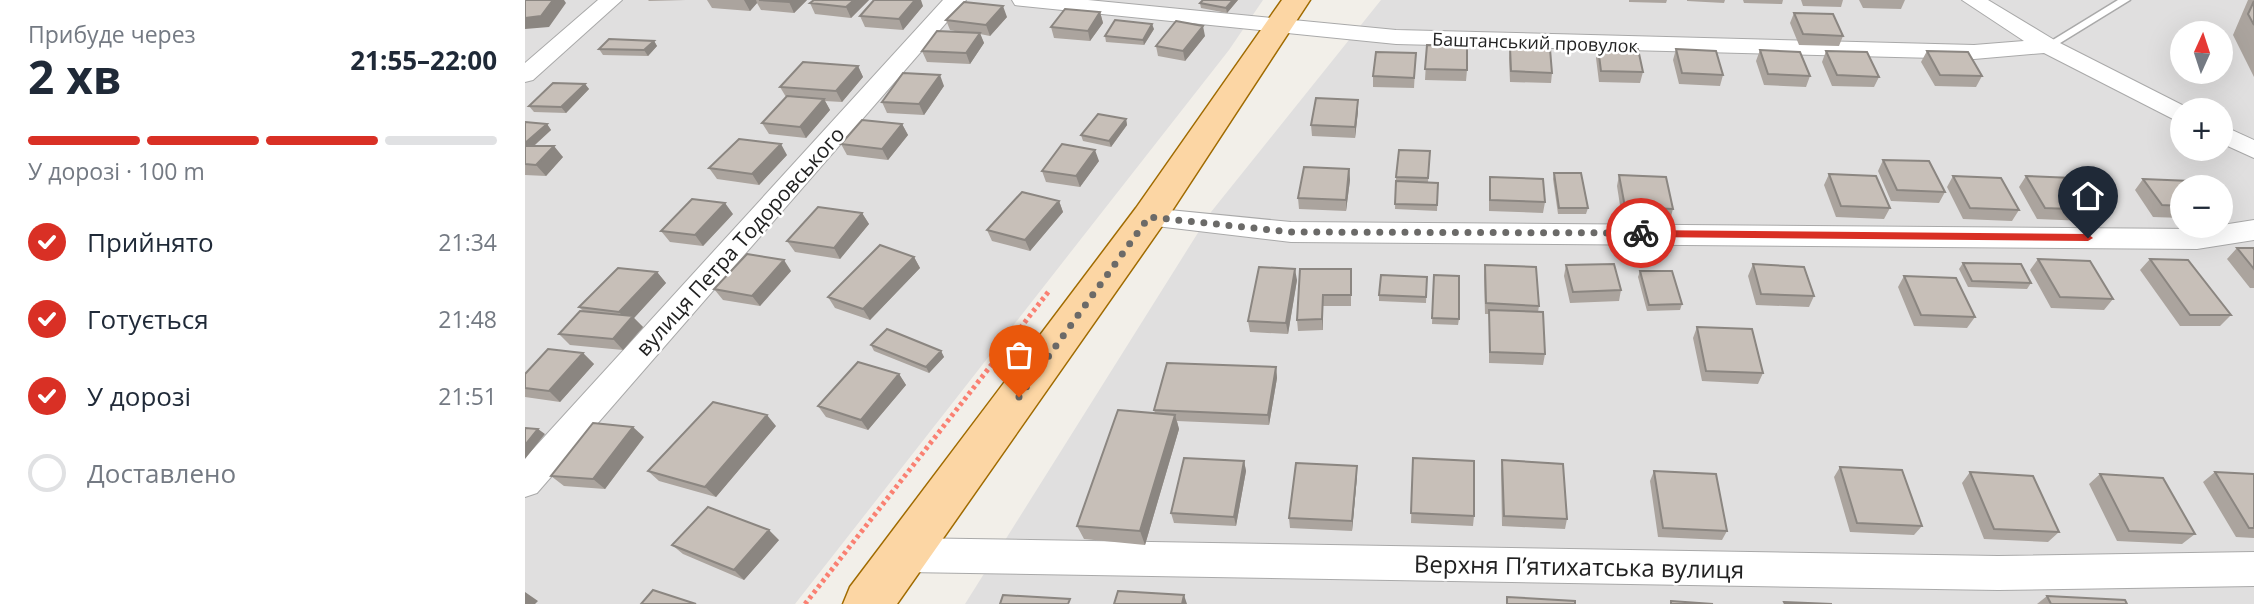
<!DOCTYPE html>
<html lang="uk">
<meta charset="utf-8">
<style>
body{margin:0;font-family:"Open Sans",sans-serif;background:#f6f6f7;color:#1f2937;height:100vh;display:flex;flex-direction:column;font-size:26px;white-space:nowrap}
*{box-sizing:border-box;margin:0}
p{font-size:23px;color:#747a83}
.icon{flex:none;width:38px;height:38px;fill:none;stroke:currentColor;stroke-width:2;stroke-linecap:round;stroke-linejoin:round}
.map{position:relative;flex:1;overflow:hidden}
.sheet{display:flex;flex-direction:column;background:#fff;width:525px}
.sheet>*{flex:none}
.needle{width:46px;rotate:3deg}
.fabs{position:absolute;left:1645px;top:21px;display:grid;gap:14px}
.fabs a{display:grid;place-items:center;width:63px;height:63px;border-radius:50%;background:#fff;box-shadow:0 7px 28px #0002;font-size:35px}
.pin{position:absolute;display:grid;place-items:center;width:60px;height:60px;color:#fff;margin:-72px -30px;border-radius:50% 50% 50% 0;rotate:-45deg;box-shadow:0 0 7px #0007}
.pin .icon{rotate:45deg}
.courier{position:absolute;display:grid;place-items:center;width:70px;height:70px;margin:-35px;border:5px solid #d93025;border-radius:50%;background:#fff;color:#222;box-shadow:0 2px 9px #0007}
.headline em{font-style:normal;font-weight:700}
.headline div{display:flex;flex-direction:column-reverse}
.headline{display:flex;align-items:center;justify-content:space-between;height:119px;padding:0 28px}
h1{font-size:46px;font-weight:700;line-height:52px}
.bar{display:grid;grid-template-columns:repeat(4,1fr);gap:10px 7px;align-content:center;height:84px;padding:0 28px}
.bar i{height:9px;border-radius:5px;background:#e0e1e3}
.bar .active{background:#d93025}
.bar p{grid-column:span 4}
ol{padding:0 28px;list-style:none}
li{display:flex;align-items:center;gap:21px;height:77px}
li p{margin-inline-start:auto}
li .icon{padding:7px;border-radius:50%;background:#d93025;color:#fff;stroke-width:4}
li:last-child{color:#747a83}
li i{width:38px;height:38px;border:4px solid #e0e1e3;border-radius:50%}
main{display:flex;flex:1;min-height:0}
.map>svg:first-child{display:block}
</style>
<main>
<section class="sheet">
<div class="headline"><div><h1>2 хв</h1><p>Прибуде через</p></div><em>21:55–22:00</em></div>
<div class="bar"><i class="active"></i><i class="active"></i><i class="active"></i><i></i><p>У дорозі · 100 m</p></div>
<ol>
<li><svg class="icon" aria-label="check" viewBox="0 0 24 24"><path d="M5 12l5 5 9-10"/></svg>Прийнято<p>21:34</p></li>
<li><svg class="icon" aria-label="check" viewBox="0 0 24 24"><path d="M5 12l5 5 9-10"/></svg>Готується<p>21:48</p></li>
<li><svg class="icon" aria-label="check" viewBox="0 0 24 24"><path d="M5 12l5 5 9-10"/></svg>У дорозі<p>21:51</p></li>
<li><i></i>Доставлено</li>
</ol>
</section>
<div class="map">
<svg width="1729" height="604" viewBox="0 0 1729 604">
<rect width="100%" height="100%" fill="#f2efe9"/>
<path fill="#e0dfdf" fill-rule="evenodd" d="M0 0H738L704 50 270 604H0Z
M856 0H1729V604H440L686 212ZM1657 33H1696V72H1657ZM1657 110H1696V149H1657ZM1657 187H1696V226H1657Z"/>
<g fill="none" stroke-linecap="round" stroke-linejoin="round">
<g stroke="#a9a9a9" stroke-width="3">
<path id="lane" d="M1593 0H1605L1527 48H1519L1518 46Z"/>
</g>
<g stroke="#a9a9a9" stroke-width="2">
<path id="street" d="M73 0H97L8 80 0 82V63Z
M418 0H441L12 493 0 497V458Z
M487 0H563L871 30 1449 45 1499 41 1437 0H1463L1531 41 1667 110H1657V121L1648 119 1519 53 1449 59 871 44 498 6 490 5Z
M1696 125 1729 140V158L1696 143Z
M624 208 766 222 1672 229 1729 220V240L1672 249 766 242 614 224 610 217 614 210Z
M380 538 1473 556 1729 552V586L1473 590 380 572 367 567 362 555 367 543Z"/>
</g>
<g stroke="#a06b00" stroke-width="3">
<path id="primary" d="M757 0H785L637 226 372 604H318L325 587 611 208Z"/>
</g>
<path stroke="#fa8072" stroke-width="5" stroke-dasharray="3.5 3.5" stroke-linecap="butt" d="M280 604 524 291"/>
<use href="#lane" fill="#fff" fill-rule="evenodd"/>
<use href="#street" fill="#fff" fill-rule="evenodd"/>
<use href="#primary" fill="#fcd6a4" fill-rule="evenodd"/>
</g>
<path fill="#aba49e" d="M123 0H161L124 1Z
M182 0H282L269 13 236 10 232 3 225 11 187 8Z
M344 0 326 18 290 14 285 3Z
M713 0 702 13 676 8 675 3Z
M1104 0H1142L1141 3 1104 2Z
M1162 0H1200L1199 3 1162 1Z
M1218 0H1258L1257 4 1219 3Z
M1276 0H1318L1316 7 1278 6Z
M1334 0H1380L1376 9 1338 8Z
M1723 0H1729V77L1708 35Z
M398 6 378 30 340 27 335 16Z
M575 12 578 23 565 41 529 38 526 27Z
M1269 13 1318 36 1314 46 1274 45 1265 23Z
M482 17 465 36 455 34 459 43 445 64 402 62 397 51 435 32 425 30 421 20Z
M629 29 619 45 581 42 580 36Z
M680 36 660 61 633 56 631 46Z
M129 41 132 46 123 56 78 55 74 49Z
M902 45 942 70 941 81 900 80Z
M985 47 1027 73 1026 83 985 82 984 58Z
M1073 47 1118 72 1115 83 1074 82 1071 58Z
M1151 49 1198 75 1195 86 1154 84 1148 60Z
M1235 50 1285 76 1281 87 1239 85 1231 61Z
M1301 51 1354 77 1349 87 1307 86 1297 62Z
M1402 51 1457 76 1451 87 1410 86 1396 62Z
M891 53 889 88 848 87V76Z
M333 66 338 77 317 102 300 101 305 110 281 138 244 134 237 123 261 97 255 87Z
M60 84 64 89 41 113 9 112 4 106Z
M419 86 399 115 362 113 357 102Z
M833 111 830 138 787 136 786 125Z
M601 119 602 125 586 147 558 141 556 135Z
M0 122 22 124 26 130 9 146 38 157 21 176 0 175Z
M377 124 383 135 363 160 322 155 316 144Z
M905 151 903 182 913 183 912 211 870 209 871 177Z
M262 155 234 185 192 179 184 168Z
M1358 160 1420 192 1414 203 1366 201 1353 171Z
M574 161 555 187 521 182 517 171Z
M824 169 825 180 821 211 774 209 773 198Z
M1029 173 1063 208 1061 214H1033L1028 179Z
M1304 174 1365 208 1359 219 1311 217 1299 185Z
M1094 175 1148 209 1145 220 1097 218 1092 186Z
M1428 176 1494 210 1487 221 1438 219 1422 187Z
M1501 176 1569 210 1561 221 1512 219 1494 187Z
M965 177 1020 202 1018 213 964 211V188Z
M1618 179 1657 187V218L1628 217 1610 190Z
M534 201 538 212 505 251 467 241 462 230Z
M337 213 344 224 315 259 270 252 262 241Z
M208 214 178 246 145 242 136 231Z
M1712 248H1729V288H1725L1702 259Z
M389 257 395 268 345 320 310 308 303 297Z
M1513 259 1588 299 1579 310 1526 308 1505 270Z
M1625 259 1706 315 1695 326H1655L1615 270Z
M1438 263 1506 283 1502 289 1443 287 1434 269Z
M1228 264 1289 296 1284 307 1231 305 1223 276Z
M960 265 1014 306 1013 312 1020 354 1018 365 964 363V314H960L959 276Z
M1041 265 1096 290 1094 301 1045 303 1039 276Z
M826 269V306H798V330L773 331 772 320Z
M266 271 235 306 198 300 189 289Z
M1115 271 1157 304 1155 310 1122 311 1113 277Z
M132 272 141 283 109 318 118 327 98 350 45 345 34 334 59 312 54 307Z
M909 275 934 319 933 325 907 324Z
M1379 276 1450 317 1442 328 1389 326 1373 287Z
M902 277 901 303 854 301V295Z
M772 280 763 334 725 332 723 321Z
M1172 327 1238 373 1233 384 1177 381 1168 338Z
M346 345 416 351 419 357 404 373 349 351Z
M58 353 69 364 35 402 0 397V374Z
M751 367 752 378 744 425 652 421 654 429 620 545 559 539 552 526 630 413 629 410Z
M374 374 381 385 343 430 301 417 293 406Z
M251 426 191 497 134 481 123 471Z
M119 437 80 489 39 486 26 476Z
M888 458 949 516 948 526 886 523Z
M977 460 1042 519 1040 529 977 526 976 471Z
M719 461 721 471 711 526 649 523 646 513Z
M1315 467 1397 526 1389 535 1325 532 1309 477Z
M1129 471 1202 531 1197 540 1133 537 1125 481Z
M1445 472 1534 532 1523 542 1459 539 1437 483Z
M1690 472 1729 474V538L1711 537 1678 482Z
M1575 474 1670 534 1657 544 1592 541 1564 484Z
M832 476 827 531 765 528 764 518Z
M254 540 219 580 158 554 147 545Z
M1522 596 1602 604H1512Z"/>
<path fill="#8b8681" d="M28 0H39L41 3 24 27 0 29V18Z
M219 0H231L232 3 225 11Z
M266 0H282L269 13 264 2Z
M329 0H344L326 18 321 7Z
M390 0H396L398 6 378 30 374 19Z
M708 0H713L702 13 701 8Z
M478 6 482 17 465 36 461 25Z
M575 12 578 23 565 41 563 31Z
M627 24 629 29 619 45 618 40Z
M678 26 680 36 660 61 658 51Z
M455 33 459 43 445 64 441 53Z
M129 41 132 46 123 56 119 50Z
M333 66 338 77 317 102 311 91Z
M415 75 419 86 399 115 394 104Z
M60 84 64 89 41 113 36 107Z
M299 99 305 110 281 138 275 127Z
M833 100V111L830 138V127Z
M601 119 602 125 586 147 584 141Z
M22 124 26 130 4 150 0 146V143Z
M377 124 383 135 363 160 357 149Z
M256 144 262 155 234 185 227 174Z
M29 146 38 157 21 176 11 165Z
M570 150 574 161 555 187 551 176Z
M824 169 825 180 821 211V200Z
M534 201 538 212 505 251 500 240Z
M200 203 208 214 178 246 170 235Z
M337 213 344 224 315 259 309 248Z
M389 257 395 268 345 320 338 309Z
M259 260 266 271 235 306 227 296Z
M770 269 772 280 763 334 761 323Z
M132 272 141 283 109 318 118 327 98 350 88 339 103 322 94 312Z
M798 295V330L797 319Z
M416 351 419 357 404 373 401 367Z
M58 353 69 364 35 402 24 391Z
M751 367 752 378 744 425 743 415Z
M374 374 381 385 343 430 336 420Z
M242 415 251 426 191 497 180 487Z
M650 415 654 429 620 545 615 531Z
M108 427 119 437 80 489 68 479Z
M13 429 20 434 0 459V445Z
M719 461 721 471 711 526 709 517Z
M832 466V476L827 531V521Z
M244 530 254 540 219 580 209 570Z
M0 592 13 601 10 604H0Z
M659 595 662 604H657Z"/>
<path fill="#c7bfb8" stroke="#8b8681" stroke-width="2" d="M0 0H28L16 16 0 18Z
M234 0H266L264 2Z
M289 0H329L321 7 285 3Z
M349 0H390L374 19 335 16Z
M678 0H708L701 8 675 3Z
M1729 1V25L1723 14Z
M439 2 478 6 461 25 421 20Z
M540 9 575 12 563 31 526 27Z
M1269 13 1308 14 1318 36 1278 34Z
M590 20 627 24 618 40 580 36Z
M651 21 678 26 658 51 631 46Z
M412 31 455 33 441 53 397 51Z
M84 39 129 41 119 50 74 49Z
M902 45 942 46V70L900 69Z
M985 47 1025 49 1027 73 986 71Z
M1073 47 1113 49 1118 72 1076 71Z
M1151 49 1191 51 1198 75 1157 73Z
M1235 50 1275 52 1285 76 1243 74Z
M1301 51 1342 52 1354 77 1312 75Z
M1402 51 1443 52 1457 76 1415 75Z
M851 52 891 53 889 78 848 76Z
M278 62 333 66 311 91 255 87Z
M378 73 415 75 394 104 357 102Z
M28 83 60 84 36 107 4 106Z
M262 96 299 99 275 127 237 123Z
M791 98 833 100 830 127 786 125Z
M573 114 601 119 584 141 556 135Z
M337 120 377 124 357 149 316 144Z
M0 122 22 124 0 143Z
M214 139 256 144 227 174 184 168Z
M537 144 570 150 551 176 517 171Z
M0 146H29L11 165 0 164Z
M874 150 905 151 903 178 871 177Z
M1358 160 1404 161 1420 192 1372 190Z
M779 167 824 169 821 200 773 198Z
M1029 173H1056L1063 208H1034Z
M1304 174 1351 176 1365 208 1316 206Z
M1094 175 1141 177 1148 209 1100 207Z
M1428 176 1476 178 1494 210 1445 208Z
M1501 176 1548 178 1569 210 1520 208Z
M965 177 1018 179 1020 202 965 200Z
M1618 179 1666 181 1671 187H1657V206L1637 205Z
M871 181 913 183 912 205 870 204Z
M497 192 534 201 500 240 462 230Z
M167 199 200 203 170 235 136 231Z
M293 207 337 213 309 248 262 241Z
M355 245 389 257 338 309 303 297Z
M1712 248H1729V269Z
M222 254 259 260 227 296 189 289Z
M1513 259 1565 261 1588 299 1535 297Z
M1625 259 1663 260 1706 315H1665Z
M1438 263 1496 264 1506 283 1447 281Z
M1089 264 1096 290 1048 292 1041 265Z
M1228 264 1279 267 1289 296 1236 294Z
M960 265 1011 267 1014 306 961 303Z
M734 267 770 269 761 323 723 321Z
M93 268 132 272 94 312 54 307Z
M775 269H826V295H798L797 319 772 320Z
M1115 271H1147L1157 304 1124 305Z
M856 275 902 277 901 297 854 295Z
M909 275 934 276V319L907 318Z
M1379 276 1431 278 1450 317 1396 315Z
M964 310 1018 312 1020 354 965 352Z
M55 311 108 316 88 339 34 334Z
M1172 327 1227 329 1238 373 1181 371Z
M362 329 416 351 401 367 346 345Z
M23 349 58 353 24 391 0 388V374Z
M333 362 374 374 336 420 293 406Z
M642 363 751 367 743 415 629 410Z
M188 402 242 415 180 487 123 471Z
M593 410 650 415 615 531 552 526Z
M68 423 108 427 68 479 26 476Z
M0 428 13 429 0 445Z
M659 458 719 461 709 517 646 513Z
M888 458 949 461V516L886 513Z
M977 460 1038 464 1042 519 979 516Z
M771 463 832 466 827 521 764 518Z
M1315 467 1377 470 1397 526 1332 523Z
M1129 471 1191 474 1202 531 1138 528Z
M1445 472 1508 476 1534 532 1469 529Z
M1690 472 1729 474V528H1724Z
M1575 474 1638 478 1670 534 1604 531Z
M183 507 244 530 209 570 147 545Z
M128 590 171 604H116Z
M593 591 659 595 657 604H589Z
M478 595 545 599 543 604H475Z
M1522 596 1600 600 1602 604H1526Z
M982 597 1050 601V604H982Z
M1146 601 1188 604H1146Z
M1259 602 1307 604H1260Z"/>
<path fill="#d93025" d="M1116 230 1563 234 1568 238 1563 241 1116 237 1111 233Z"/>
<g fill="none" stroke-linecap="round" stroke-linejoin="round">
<path stroke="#6b6a68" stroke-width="7" stroke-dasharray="0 12.6" d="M494 397 624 217 766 232 1116 233"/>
</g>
<g text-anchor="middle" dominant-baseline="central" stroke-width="5" stroke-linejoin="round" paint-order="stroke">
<g font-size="18" fill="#222" stroke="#fff">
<text transform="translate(1010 42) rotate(2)">Баштанський провулок</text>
</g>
<g font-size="21" fill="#222" stroke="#fff">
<text transform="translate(215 241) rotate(-48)">вулиця Петра Тодоровського</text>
</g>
<g font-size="24" fill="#222" stroke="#fff">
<text transform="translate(1054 566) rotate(1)">Верхня Пʼятихатська вулиця</text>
</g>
</g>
</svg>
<div class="fabs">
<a><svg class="needle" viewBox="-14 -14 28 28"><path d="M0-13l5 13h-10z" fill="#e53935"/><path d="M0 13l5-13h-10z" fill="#747a83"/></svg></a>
<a>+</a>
<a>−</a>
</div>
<div class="pin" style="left:494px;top:397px;background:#ea580c"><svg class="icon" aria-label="bag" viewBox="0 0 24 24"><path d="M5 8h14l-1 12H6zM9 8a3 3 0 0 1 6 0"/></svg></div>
<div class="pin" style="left:1563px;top:238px;background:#1f2937"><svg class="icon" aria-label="home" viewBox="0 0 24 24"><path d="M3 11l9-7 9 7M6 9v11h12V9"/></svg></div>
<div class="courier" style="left:1116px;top:233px"><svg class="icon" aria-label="bike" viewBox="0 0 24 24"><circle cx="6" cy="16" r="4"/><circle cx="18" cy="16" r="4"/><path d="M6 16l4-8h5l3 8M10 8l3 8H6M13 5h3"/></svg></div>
</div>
</main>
